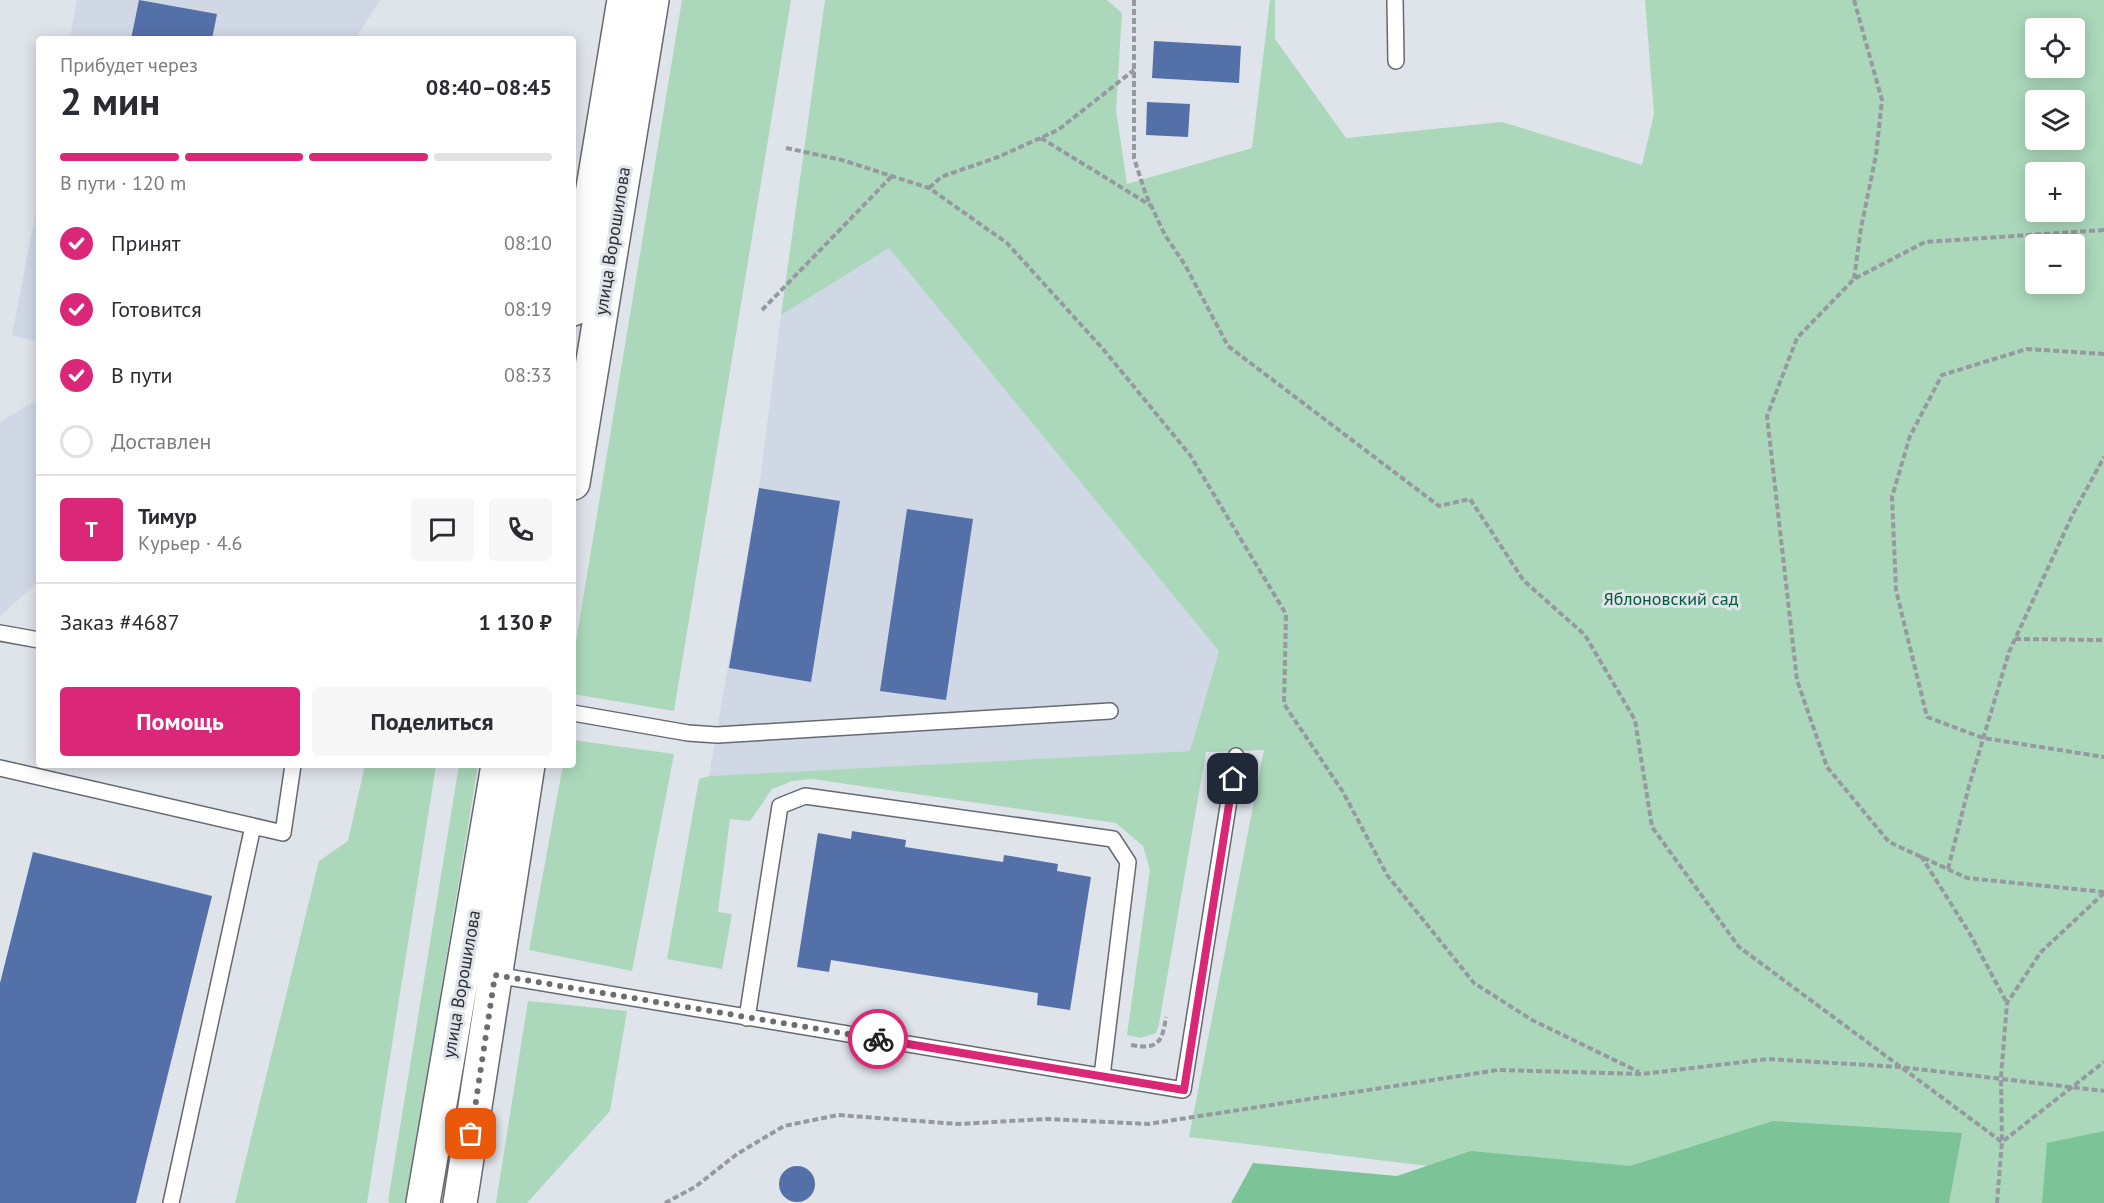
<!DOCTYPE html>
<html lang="ru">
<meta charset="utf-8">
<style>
body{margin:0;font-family:"PT Sans",sans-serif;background:#f7f7f7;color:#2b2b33;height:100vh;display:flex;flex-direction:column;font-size:22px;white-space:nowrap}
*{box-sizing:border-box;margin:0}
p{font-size:20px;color:#7c7c81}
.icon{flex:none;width:33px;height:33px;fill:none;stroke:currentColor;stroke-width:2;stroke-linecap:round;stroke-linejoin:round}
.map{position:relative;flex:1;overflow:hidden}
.panel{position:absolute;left:36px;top:36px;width:540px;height:732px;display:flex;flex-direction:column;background:#fff;border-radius:6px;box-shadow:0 3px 15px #0003}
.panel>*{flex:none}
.tools{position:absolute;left:2025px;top:18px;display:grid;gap:12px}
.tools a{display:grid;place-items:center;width:60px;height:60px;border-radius:6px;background:#fff;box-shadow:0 3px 15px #0003;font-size:30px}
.pin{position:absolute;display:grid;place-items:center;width:51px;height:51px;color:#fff;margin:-26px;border-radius:12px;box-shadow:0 3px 9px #0006}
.courier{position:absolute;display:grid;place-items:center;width:60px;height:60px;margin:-30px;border:4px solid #db2777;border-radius:50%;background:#fff;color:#222;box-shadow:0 2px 8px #0007}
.headline em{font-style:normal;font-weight:800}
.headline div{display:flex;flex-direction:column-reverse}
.headline{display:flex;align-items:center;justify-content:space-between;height:102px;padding:0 24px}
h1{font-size:39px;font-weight:800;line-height:45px}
.bar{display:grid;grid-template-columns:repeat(4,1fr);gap:9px 6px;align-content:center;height:72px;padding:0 24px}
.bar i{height:8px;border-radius:4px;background:#e1e1e2}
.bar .current{background:#db2777}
.bar p{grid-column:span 4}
.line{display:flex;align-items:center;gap:15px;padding:0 24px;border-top:2px solid #e1e1e2}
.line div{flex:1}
.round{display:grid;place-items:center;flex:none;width:63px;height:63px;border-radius:6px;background:#f7f7f7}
ol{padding:0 24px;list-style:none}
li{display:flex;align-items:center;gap:18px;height:66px}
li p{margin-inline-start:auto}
li .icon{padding:6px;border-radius:50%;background:#db2777;color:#fff;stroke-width:4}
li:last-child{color:#7c7c81}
li i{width:33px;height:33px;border:3px solid #e1e1e2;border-radius:50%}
.button{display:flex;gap:12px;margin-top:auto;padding:12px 24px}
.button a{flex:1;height:69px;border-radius:6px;background:#db2777;color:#fff;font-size:24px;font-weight:800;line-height:69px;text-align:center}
.button a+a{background:#f7f7f7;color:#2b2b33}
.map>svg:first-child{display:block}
</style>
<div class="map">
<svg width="2104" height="1203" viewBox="0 0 2104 1203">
<rect width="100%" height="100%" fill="#dfe3ea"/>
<path fill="#d0d8e5" d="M77 0H380L355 39H70Z
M39 196V342L12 335Z
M889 247 1219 650 1191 751 709 776 759 488 781 315Z
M33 402 39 409V581L0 616V422Z"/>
<path fill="#abd8bb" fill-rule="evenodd" d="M682 0H791L674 711 573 694V660Z
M825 0H1107L1122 13 1116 110 1127 184 1252 148 1270 0H1275V39L1346 138 1502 122 1642 165 1654 114 1645 0H2104V1203H1733L1189 1137 1264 750 1206 752 1159 1024 1156 1033 1141 1038 1127 1035 1150 870 1143 846 1116 823 812 779 792 781 772 789 750 821 730 819 718 912 732 914 722 969 667 959 699 779 709 776 1190 751 1219 651 889 248 781 315ZM2036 28H2074V68H2036ZM2036 100H2074V140H2036ZM2036 172H2074V212H2036ZM2036 244H2074V284H2036Z
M573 740 674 754 632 971 529 950 563 765H573Z
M365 765H436L367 1203H235L319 861 348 841Z
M459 765H478L406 1203H390L388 1201Z
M528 1001 627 1011 610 1111 527 1203H496Z"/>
<path fill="#7cc398" d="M1773 1121 1962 1133 1949 1203H1231L1253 1163 1397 1176 1471 1151 1630 1166Z
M2104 1131V1203H2042L2047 1143Z"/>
<path fill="#5470a8" d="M139 0 217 14 212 39H131Z
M1154 41 1241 46 1239 83 1152 78Z
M1147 102 1190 104 1188 137 1146 135Z
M759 488 840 501 811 682 729 668Z
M907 509 973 519 946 700 880 691Z
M852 831 906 840 905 847 1003 862 1004 855 1058 864 1057 871 1091 877 1070 1010 1037 1005 1038 993 831 960 829 972 797 967 818 833 851 839Z
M33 852 212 896 136 1203H0V983Z
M779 1184a18 18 0 1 1 36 0a18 18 0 1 1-36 0Z"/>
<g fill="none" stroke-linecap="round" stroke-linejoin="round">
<g stroke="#66696f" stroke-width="18">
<path id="service" d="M1395 0 1396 61
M0 633 39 640
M573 713 688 733 717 735 1110 711
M0 768 283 833 293 765
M495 975 1183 1090 1236 756
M747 1018 780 806 805 796 1113 839 1128 862 1102 1076
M171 1203 253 826"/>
</g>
<g stroke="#66696f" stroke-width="36">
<path id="tertiary" d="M573 309 624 0
M573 483 652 0
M423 1203 498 765
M460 1203 528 765"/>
</g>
<path stroke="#96999f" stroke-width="4" stroke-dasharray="6 3" stroke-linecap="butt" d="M1134 0V158L1146 195 1165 235 1185 265 1228 346 1439 506 1470 499 1524 581 1585 635 1635 720 1652 827 1739 947 2002 1142 2104 1062
M1854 0 1882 100 1876 155 1861 228 1854 279
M1041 138 1150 205
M786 148 842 160 929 188 1007 243 1103 349 1190 455 1286 614 1284 704 1343 792 1387 875 1474 983 1532 1020 1639 1072
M929 188 941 177 998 157 1058 130 1134 70
M2104 230 1925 242 1854 279 1797 338 1767 416 1797 680 1827 767 1889 842 1967 878 2104 892
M762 310 892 176
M2104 354 2027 349 1942 375 1910 436 1892 497 1896 590 1927 717 1983 738 2104 757
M2015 639 2104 640
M1921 856 1970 934 2007 1003
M1948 869 1969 786 2009 652 2073 514 2104 457
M1131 1045C1159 1050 1162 1042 1166 1017
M665 1203 695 1187 737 1154 784 1126 838 1115 958 1124 1047 1119 1148 1124 1498 1070 1642 1074 1768 1059 1900 1067 2104 1091
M1997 1203 2002 1142 2001 1077 2007 1003 2041 952 2104 893"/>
<use href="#service" stroke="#fff" stroke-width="15"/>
<use href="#tertiary" stroke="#fff" stroke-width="33"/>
</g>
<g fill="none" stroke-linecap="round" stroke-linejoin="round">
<path stroke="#6b6d72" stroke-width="6" stroke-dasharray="0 10.8" d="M471 1134 495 975 878 1039"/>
<path stroke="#db2777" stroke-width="8" d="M878 1039 1184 1090 1233 779"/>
</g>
<g text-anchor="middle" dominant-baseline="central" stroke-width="6" stroke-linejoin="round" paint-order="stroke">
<g font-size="18" fill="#2d2e31" stroke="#dfe3ea">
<text transform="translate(612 241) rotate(-81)">улица Ворошилова</text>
<text transform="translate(461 984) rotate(-80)">улица Ворошилова</text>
</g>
<g font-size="18" fill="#015c35" stroke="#dfe3ea">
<text x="1671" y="598">Яблоновский сад</text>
</g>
</g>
</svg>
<div class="tools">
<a><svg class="icon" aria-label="locate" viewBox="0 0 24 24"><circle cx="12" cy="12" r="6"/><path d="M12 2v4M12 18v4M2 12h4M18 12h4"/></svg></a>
<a><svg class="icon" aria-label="layers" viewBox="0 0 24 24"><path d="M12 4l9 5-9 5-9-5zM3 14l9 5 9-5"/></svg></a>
<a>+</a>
<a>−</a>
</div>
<div class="pin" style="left:471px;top:1134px;background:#ea580c"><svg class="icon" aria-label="bag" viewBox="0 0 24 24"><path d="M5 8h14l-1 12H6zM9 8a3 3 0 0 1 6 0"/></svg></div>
<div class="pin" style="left:1233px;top:779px;background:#1f2937"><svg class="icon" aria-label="home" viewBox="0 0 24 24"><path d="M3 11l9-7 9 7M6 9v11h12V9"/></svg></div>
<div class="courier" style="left:878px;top:1039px"><svg class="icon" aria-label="bike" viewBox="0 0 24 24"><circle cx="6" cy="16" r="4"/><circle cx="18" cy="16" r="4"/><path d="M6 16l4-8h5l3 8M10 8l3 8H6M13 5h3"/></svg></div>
<section class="panel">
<div class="headline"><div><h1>2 мин</h1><p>Прибудет через</p></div><em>08:40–08:45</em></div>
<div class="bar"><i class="current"></i><i class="current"></i><i class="current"></i><i></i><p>В пути · 120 m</p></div>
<ol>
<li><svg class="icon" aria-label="check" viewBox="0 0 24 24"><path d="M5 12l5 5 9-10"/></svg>Принят<p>08:10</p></li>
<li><svg class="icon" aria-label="check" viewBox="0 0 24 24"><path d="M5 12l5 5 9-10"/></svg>Готовится<p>08:19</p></li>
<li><svg class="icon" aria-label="check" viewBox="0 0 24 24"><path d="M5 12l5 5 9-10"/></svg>В пути<p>08:33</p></li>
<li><i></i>Доставлен</li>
</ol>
<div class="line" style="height:108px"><b class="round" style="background:#db2777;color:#fff">Т</b><div><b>Тимур</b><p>Курьер · 4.6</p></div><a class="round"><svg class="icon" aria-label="chat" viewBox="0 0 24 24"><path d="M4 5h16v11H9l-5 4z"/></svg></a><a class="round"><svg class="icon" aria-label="phone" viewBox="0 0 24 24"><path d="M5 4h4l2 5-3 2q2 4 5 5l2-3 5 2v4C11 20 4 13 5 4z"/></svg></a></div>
<div class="line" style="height:78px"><div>Заказ #4687</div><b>1 130 ₽</b></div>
<div class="button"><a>Помощь</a><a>Поделиться</a></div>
</section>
</div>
